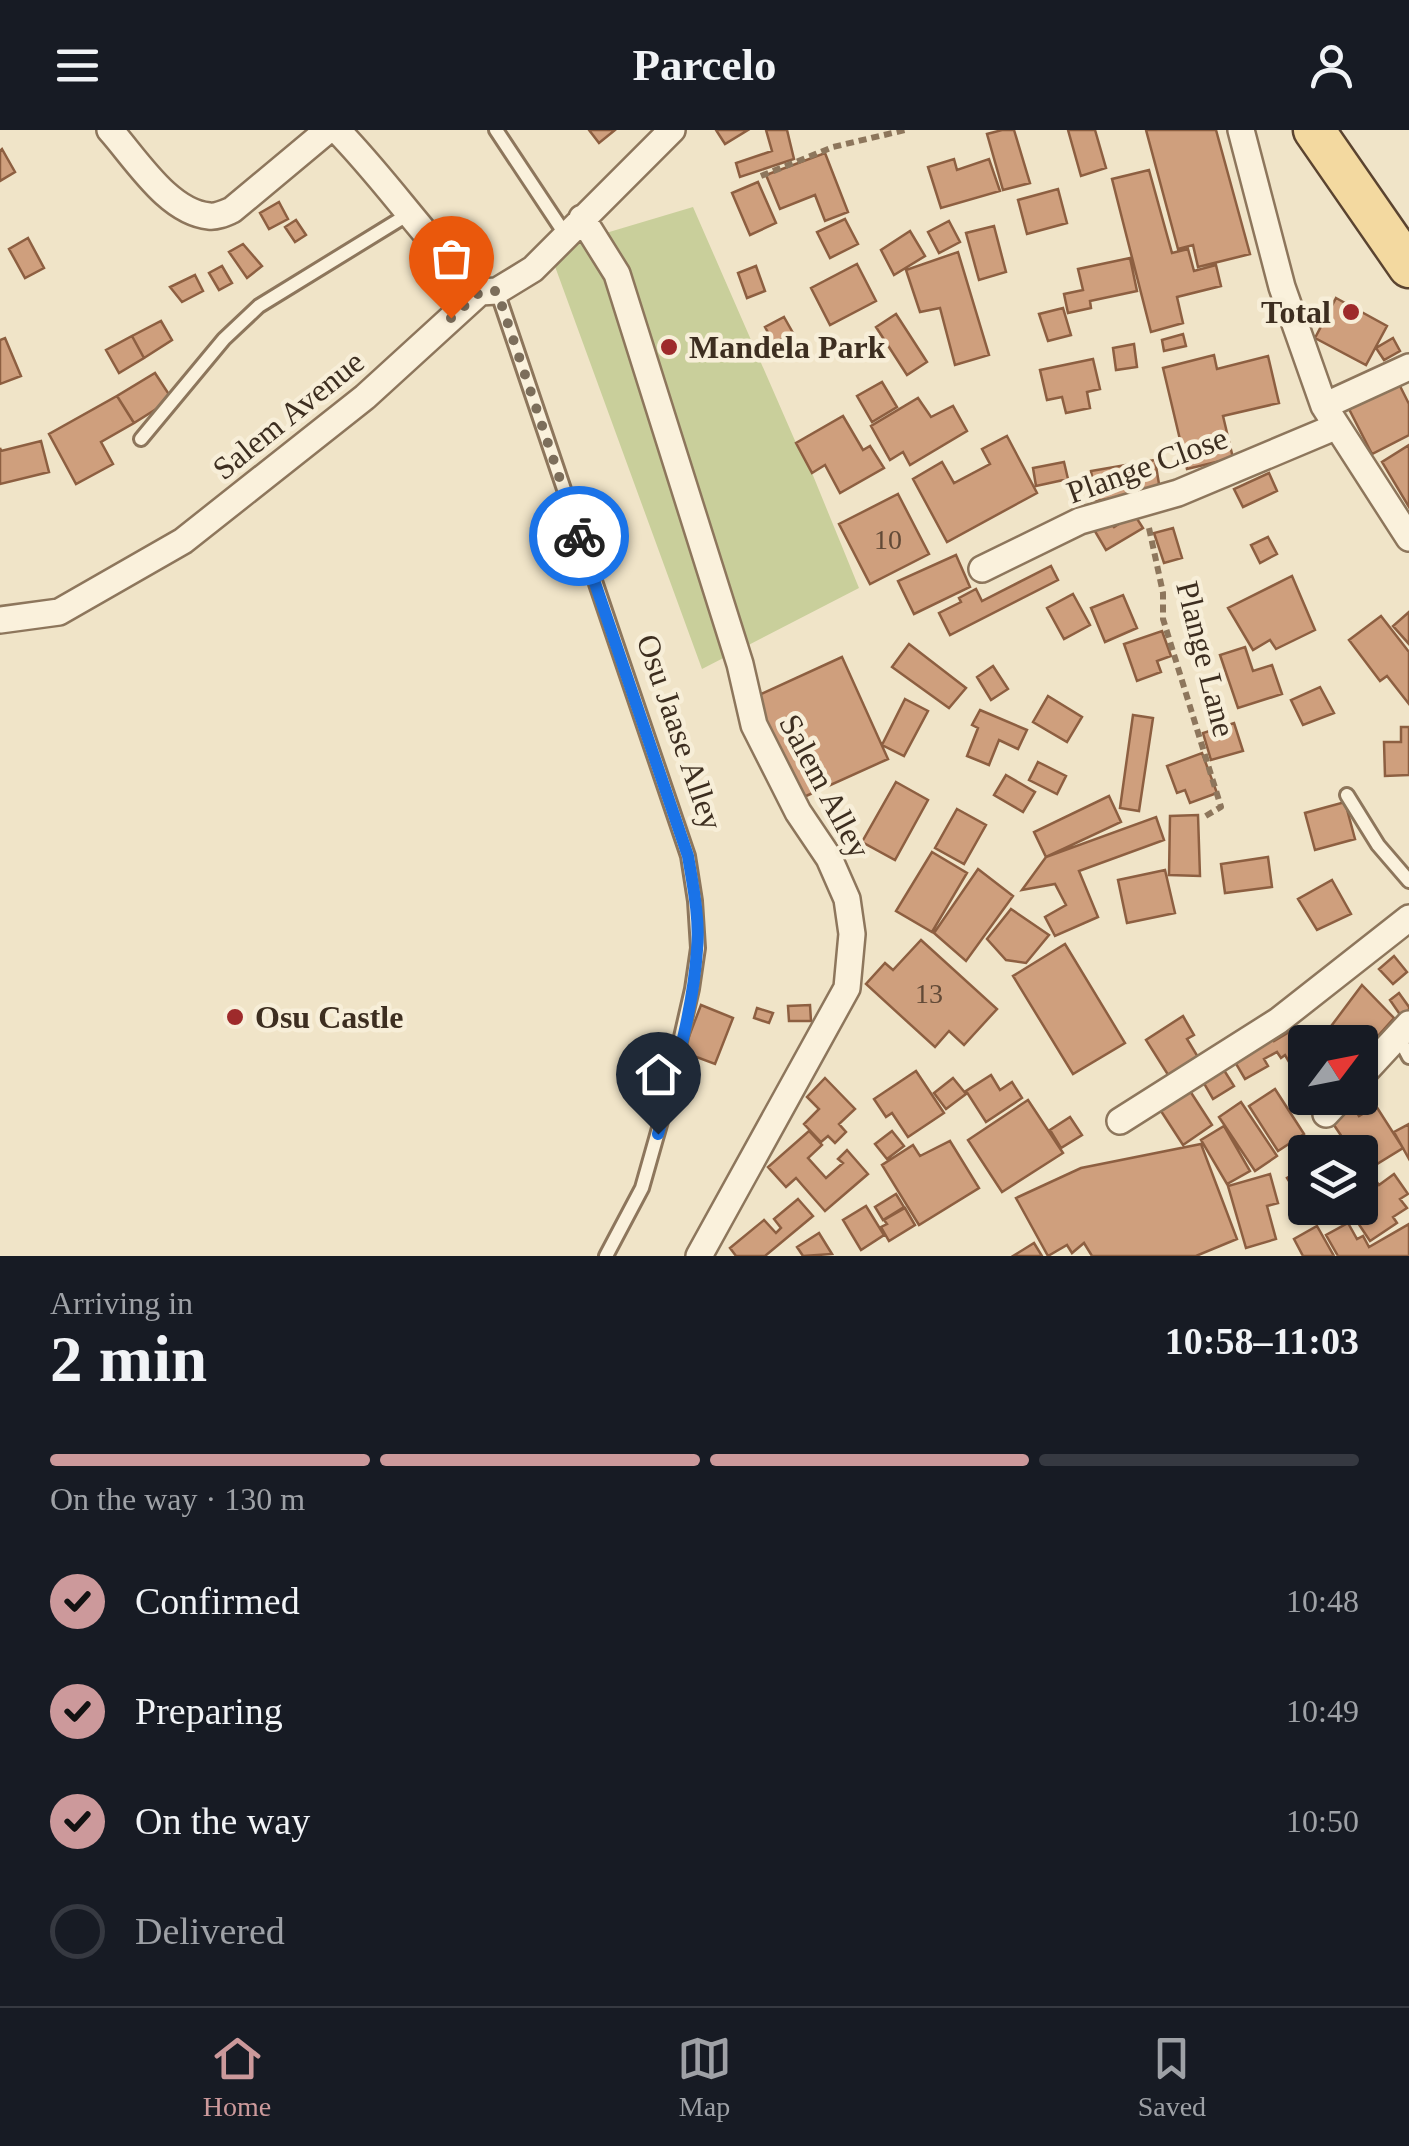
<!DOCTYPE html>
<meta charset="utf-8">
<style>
body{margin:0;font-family:"Times New Roman",serif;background:#20242c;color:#f1f3f6;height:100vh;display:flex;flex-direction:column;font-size:38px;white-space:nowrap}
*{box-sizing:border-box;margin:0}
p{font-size:32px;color:#9ea1a6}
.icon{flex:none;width:55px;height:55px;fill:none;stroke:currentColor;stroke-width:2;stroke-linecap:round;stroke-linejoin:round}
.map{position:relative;height:1126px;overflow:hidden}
.side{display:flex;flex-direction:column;background:#171b24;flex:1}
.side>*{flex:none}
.needle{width:65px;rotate:58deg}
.controls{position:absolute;left:1288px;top:895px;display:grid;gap:20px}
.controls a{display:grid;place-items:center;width:90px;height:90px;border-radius:10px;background:#171b24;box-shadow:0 2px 8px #0004;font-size:50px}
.pin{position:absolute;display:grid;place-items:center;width:85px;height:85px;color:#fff;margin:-102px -42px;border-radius:50% 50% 50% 0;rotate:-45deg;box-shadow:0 0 10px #0007}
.pin .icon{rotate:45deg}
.courier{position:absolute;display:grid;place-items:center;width:100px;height:100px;margin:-50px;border:8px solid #1a73e8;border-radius:50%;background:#fff;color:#222;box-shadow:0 2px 12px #0007}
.overview em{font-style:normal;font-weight:600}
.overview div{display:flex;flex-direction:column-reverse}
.overview{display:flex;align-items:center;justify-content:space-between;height:170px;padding:0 50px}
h1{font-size:65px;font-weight:600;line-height:75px}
.bar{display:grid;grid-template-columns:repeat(4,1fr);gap:15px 10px;align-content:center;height:120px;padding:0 50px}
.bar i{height:12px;border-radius:8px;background:#363941}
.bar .current{background:#cc999b}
.bar p{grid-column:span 4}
ol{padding:0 50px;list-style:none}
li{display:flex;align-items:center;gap:30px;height:110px}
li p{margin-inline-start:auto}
li .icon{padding:10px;border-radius:50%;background:#cc999b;color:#111;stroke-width:4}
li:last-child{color:#9ea1a6}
li i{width:55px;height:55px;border:5px solid #363941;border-radius:50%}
header{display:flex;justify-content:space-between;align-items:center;height:130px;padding:0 50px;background:#171b24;font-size:45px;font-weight:600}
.menu{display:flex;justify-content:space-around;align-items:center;height:140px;border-top:2px solid #363941;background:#171b24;font-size:28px;color:#9ea1a6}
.menu a{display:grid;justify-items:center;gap:5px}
.menu .current{color:#cc999b}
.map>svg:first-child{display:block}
</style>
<header><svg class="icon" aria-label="menu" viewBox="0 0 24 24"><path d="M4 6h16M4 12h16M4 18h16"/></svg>Parcelo<svg class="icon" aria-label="person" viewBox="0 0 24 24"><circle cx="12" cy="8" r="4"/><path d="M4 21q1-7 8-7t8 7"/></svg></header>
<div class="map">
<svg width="1409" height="1126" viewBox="0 0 1409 1126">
<rect width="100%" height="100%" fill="#f0e4c8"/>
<path fill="#c9cf9b" d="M693 77 796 313 812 343 859 458 702 539 549 120Z"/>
<path fill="#cf9f7d" stroke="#8d5f41" stroke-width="2.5" d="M589 0H615L599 13Z
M716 0H748L725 14Z
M766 0H787L794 29 740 47 736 33 772 21Z
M1002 0H1014L1030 53 1003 60 987 4Z
M1068 0H1095L1106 38 1081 46Z
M1146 0H1216L1250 124 1198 137 1193 115 1178 119Z
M2 19 15 42 0 51V21Z
M825 23 848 82 825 91 815 65 780 79 766 45Z
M954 29 957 40 989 29 1000 61 941 78 928 37Z
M1149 40 1172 123 1188 119 1194 141 1216 135 1221 156 1177 167 1183 193 1151 202 1112 49Z
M758 52 776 93 750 105 732 63Z
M1058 59 1067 93 1027 104 1018 70Z
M279 72 288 89 269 99 260 83Z
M845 89 858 114 830 128 817 102Z
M296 90 306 105 295 112 285 97Z
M949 91 960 112 939 123 928 102Z
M994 96 1006 142 979 150 966 103Z
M910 101 925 126 894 145 881 120Z
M28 108 44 138 25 148 9 119Z
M243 114 262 136 247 148 229 122Z
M958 122 989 225 955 235 940 178 920 182 906 140Z
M1130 128 1137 161 1090 171 1091 178 1068 183 1064 164 1083 160 1078 139Z
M857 134 876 171 830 195 811 158Z
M222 136 232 153 219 160 209 143Z
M756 136 765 161 747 168 738 143Z
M195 145 203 161 182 172 170 157Z
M1336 168 1387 196 1366 235 1315 208Z
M1063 178 1071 205 1048 211 1039 184Z
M896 184 927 232 907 245 876 197Z
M784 187 793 203 774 213 765 197Z
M161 191 172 210 144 228 132 206Z
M1183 204 1186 216 1164 221 1162 210Z
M132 206 144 228 119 243 106 220Z
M5 208 21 246 0 254V210Z
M1393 208 1400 221 1384 230 1376 218Z
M1134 214 1137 237 1116 240 1113 218Z
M1214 225 1217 239 1268 226 1279 273 1223 286 1233 328 1187 339 1163 238Z
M1093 229 1100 259 1087 262 1090 278 1066 283 1062 267 1047 270 1040 240Z
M155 243 172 269 134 293 117 266Z
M882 252 897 277 872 292 857 266Z
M1399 254 1409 274V305L1372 324 1349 279Z
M117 266 134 293 101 312 113 334 76 354 49 304Z
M918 268 931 287 953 276 967 301 910 335 903 322 890 330 871 296Z
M843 286 863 320 870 316 884 338 840 363 825 335 812 343 796 313Z
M1007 306 1037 363 947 412 913 349 942 332 954 353 990 334 982 319Z
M41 311 49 342 0 354V318L1 321Z
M1409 315V377L1382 332Z
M1155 330 1160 360 1096 371 1091 341Z
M1064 332 1068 349 1036 356 1033 338Z
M1269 343 1277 361 1243 377 1234 359Z
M898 364 929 424 870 454 839 394Z
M1134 384 1143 398 1106 420 1093 398 1107 389 1114 397Z
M1173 398 1182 428 1164 433 1154 403Z
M1268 407 1277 424 1260 433 1251 415Z
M956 425 970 457 914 484 898 451Z
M1051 436 1058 450 950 505 939 483 961 472 959 468 976 459 982 471Z
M1292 446 1315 500 1276 519 1270 510 1253 520 1228 478Z
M1073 464 1090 495 1064 509 1047 478Z
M1123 465 1137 498 1105 512 1091 478Z
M1409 482V514L1393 496Z
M1381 486 1409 522V574L1387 546 1380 551 1349 510Z
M1162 501 1171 526 1157 531 1161 542 1137 551 1124 514Z
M909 514 966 558 949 578 892 537Z
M1245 517 1253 541 1272 535 1282 564 1238 578 1220 525Z
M842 527 888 629 795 671 750 569Z
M993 536 1008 559 991 570 977 547Z
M1320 557 1334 583 1303 595 1291 570Z
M1048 566 1082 587 1067 612 1033 592Z
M905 569 928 581 904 626 882 615Z
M980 580 1027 600 1018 619 999 610 989 635 967 626 978 598 972 595Z
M1133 585 1153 588 1139 681 1120 678Z
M1234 593 1243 621 1211 630 1203 603Z
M1401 597H1409V645L1385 646 1384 612H1401Z
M1202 623 1217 663 1190 673 1185 660 1177 663 1167 636Z
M1038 632 1066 646 1057 664 1029 650Z
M1006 645 1035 662 1023 682 994 665Z
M896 652 928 670 895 730 862 712Z
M1109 666 1121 692 1046 727 1034 702Z
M1345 672 1355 709 1315 720 1305 683Z
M957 679 986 695 964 734 935 718Z
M1198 685 1200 746 1169 745 1170 686Z
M1156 687 1164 710 1079 741 1098 787 1055 806 1045 787 1066 775 1055 754 1022 760 1046 727Z
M932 722 967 743 932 802 896 781Z
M1268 727 1272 757 1225 763 1221 734Z
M978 739 1013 766 966 831 934 803Z
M1165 740 1175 783 1127 793 1118 750Z
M1332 750 1351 784 1317 800 1298 769Z
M1011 779 1049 805 1026 833 1006 830 987 809Z
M921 810 997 879 964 915 949 901 935 917 866 854 885 833 893 840Z
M1065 814 1125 913 1073 944 1013 846Z
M1394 826 1407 842 1393 854 1379 839Z
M1362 855 1394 888 1360 926V912H1347L1332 895Z
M1399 863 1409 877V884L1403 889 1390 870Z
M701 875 733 888 715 934 683 922Z
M810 875 811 891H789L788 876Z
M757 878 773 883 769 893 754 888Z
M1183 886 1194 905 1187 909 1201 932 1172 951 1146 910Z
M1296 898 1305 913V959L1285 925 1281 928 1277 922 1264 929 1268 936 1245 949 1232 927 1270 904 1274 911Z
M1222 937 1234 956 1213 969 1202 950Z
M916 941 944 983 908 1007 892 983 886 987 874 969Z
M991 945 1000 960 1012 952 1022 968 986 992 966 961Z
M825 948 855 979 839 994 846 1002 835 1013 828 1006 821 1012 804 994 819 979 807 967Z
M953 948 966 964 946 979 934 963Z
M1275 959 1304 1004 1278 1021 1249 976Z
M1190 961 1212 995 1183 1015 1161 981Z
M1028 970 1063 1023 1002 1062 968 1010Z
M1241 972 1277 1026 1255 1041 1219 987Z
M1376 976 1403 1018 1364 1042 1360 1036V1022H1352L1332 992 1354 978 1359 986Z
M1070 987 1082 1005 1061 1018 1050 1000Z
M1409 994V1029L1394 1002Z
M1224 996 1250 1041 1227 1054 1201 1010Z
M809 1001 822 1015 808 1028 826 1048 843 1033 838 1029 847 1020 868 1044 825 1081 796 1048 786 1057 768 1037Z
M892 1001 904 1016 887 1029 875 1014Z
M950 1011 979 1058 919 1095 882 1035 913 1015 920 1026Z
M1201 1014 1237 1109 1196 1126H1092L1084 1113 1072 1123 1067 1115 1048 1126 1016 1068 1081 1038Z
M1305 1037V1078H1309L1306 1079 1287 1048Z
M1270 1044 1278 1073 1267 1076 1276 1109 1246 1118 1228 1056Z
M1394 1044 1408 1064 1400 1069 1407 1078 1393 1087 1397 1093 1370 1111 1348 1078H1360V1055L1373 1047 1379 1055Z
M896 1064 904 1077 883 1090 875 1077Z
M798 1069 813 1086 765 1126H736L730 1118 764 1090 776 1103 781 1098 774 1089Z
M866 1076 884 1105 861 1120 843 1090Z
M905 1078 915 1095 889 1111 881 1097 887 1094 884 1090Z
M1348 1093 1357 1109 1363 1106 1369 1117 1409 1094V1126H1338L1326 1105Z
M1317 1096 1334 1126H1303L1294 1109Z
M819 1103 832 1124 803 1126 797 1117Z
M1034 1113 1042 1126H1013Z"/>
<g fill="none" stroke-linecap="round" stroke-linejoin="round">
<g stroke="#8d765c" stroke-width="18">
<path id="service" d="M496 0 565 104
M497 161 688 726 695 771 698 818 692 859 665 977 642 1058 606 1126
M141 309 224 209 259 176 407 85
M1347 665 1378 715 1409 751
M1398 906 1409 927"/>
</g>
<g stroke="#8d765c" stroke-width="30">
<path id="minor" d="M110 0C136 29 168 82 209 86 217 87 225 83 232 80L328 0
M337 0C388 52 427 112 480 162
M1241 0 1282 157 1324 276 1409 408
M582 88 617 144 740 534 754 595 798 682 829 728 847 769 852 804 847 858 699 1126
M1324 276 1409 237
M982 439 1080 391 1178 363 1335 297
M0 490 59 482 183 411 365 267 480 162 497 161 533 139 672 0
M1360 947 1409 894
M1326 984 1341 968
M1120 991 1278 891 1409 788"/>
</g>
<g stroke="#5b4430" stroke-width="45">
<path id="primary" d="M1314 0 1409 137"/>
</g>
<path stroke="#8d765c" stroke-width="6" stroke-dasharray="8 5" stroke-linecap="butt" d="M761 46 833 17 905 0
M1149 398 1163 463V489L1221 677 1204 687"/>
<use href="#service" stroke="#faf1dc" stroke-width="12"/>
<use href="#minor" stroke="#faf1dc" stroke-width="25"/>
<use href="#primary" stroke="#f3d9a0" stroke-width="40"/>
</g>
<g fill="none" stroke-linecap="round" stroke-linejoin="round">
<path stroke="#7c6e5b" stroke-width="10" stroke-dasharray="0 18" d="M451 188 480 162 497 161 579 406"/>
<path stroke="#1a73e8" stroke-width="12" d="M579 406 688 726C693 756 700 789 697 820 693 881 674 945 658 1004"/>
</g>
<g fill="#9e2a2b" stroke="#f7eed8" stroke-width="4">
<circle cx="1351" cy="182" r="10"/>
<circle cx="669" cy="217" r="10"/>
<circle cx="235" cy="887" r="10"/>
</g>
<g text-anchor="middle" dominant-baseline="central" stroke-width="9" stroke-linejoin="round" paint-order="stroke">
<g font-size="28" fill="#624a37">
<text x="888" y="409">10</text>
<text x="929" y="863">13</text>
</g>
<g font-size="32" font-weight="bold" fill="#3d2e20" stroke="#f7eed8" text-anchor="start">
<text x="1331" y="182" text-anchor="end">Total</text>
<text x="689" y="217">Mandela Park</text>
<text x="255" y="887">Osu Castle</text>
</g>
<g font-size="32" fill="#3d2e20" stroke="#f7eed8">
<text transform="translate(288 285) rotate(-39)">Salem Avenue</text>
<text transform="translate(1147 335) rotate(-20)">Plange Close</text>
<text transform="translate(1206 529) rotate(76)">Plange Lane</text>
<text transform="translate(680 602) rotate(71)">Osu Jaase Alley</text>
<text transform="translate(825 656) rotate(62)">Salem Alley</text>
</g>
</g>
</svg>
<div class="controls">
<a><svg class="needle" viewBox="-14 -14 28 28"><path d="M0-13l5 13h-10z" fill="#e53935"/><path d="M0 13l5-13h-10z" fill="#9ea1a6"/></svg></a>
<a><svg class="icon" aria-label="layers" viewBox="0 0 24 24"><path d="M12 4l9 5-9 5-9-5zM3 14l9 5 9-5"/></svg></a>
</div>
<div class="pin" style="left:451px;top:188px;background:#ea580c"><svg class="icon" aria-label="bag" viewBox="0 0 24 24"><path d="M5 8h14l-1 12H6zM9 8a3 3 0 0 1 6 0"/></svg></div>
<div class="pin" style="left:658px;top:1004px;background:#1f2937"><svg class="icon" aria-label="home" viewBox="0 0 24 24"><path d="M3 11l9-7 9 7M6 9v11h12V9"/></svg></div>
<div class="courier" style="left:579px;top:406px"><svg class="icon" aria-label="bike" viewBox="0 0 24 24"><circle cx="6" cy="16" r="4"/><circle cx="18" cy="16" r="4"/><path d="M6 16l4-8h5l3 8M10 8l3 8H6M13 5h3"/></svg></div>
</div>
<section class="side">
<div class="overview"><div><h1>2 min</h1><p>Arriving in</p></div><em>10:58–11:03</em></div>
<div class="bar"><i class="current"></i><i class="current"></i><i class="current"></i><i></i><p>On the way · 130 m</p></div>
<ol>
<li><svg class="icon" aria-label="check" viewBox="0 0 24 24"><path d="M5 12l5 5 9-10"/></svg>Confirmed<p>10:48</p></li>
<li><svg class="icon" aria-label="check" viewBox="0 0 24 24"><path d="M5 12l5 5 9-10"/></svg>Preparing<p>10:49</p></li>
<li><svg class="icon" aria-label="check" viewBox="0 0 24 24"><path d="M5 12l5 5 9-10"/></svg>On the way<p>10:50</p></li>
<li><i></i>Delivered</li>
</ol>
</section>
<nav class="menu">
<a class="current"><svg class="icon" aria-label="home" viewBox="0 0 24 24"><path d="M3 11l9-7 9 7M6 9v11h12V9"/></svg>Home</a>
<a><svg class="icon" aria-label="map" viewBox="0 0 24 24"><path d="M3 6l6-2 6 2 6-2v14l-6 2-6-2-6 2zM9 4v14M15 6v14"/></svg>Map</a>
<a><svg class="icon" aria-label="saved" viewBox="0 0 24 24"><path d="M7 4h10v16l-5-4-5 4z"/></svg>Saved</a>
</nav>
